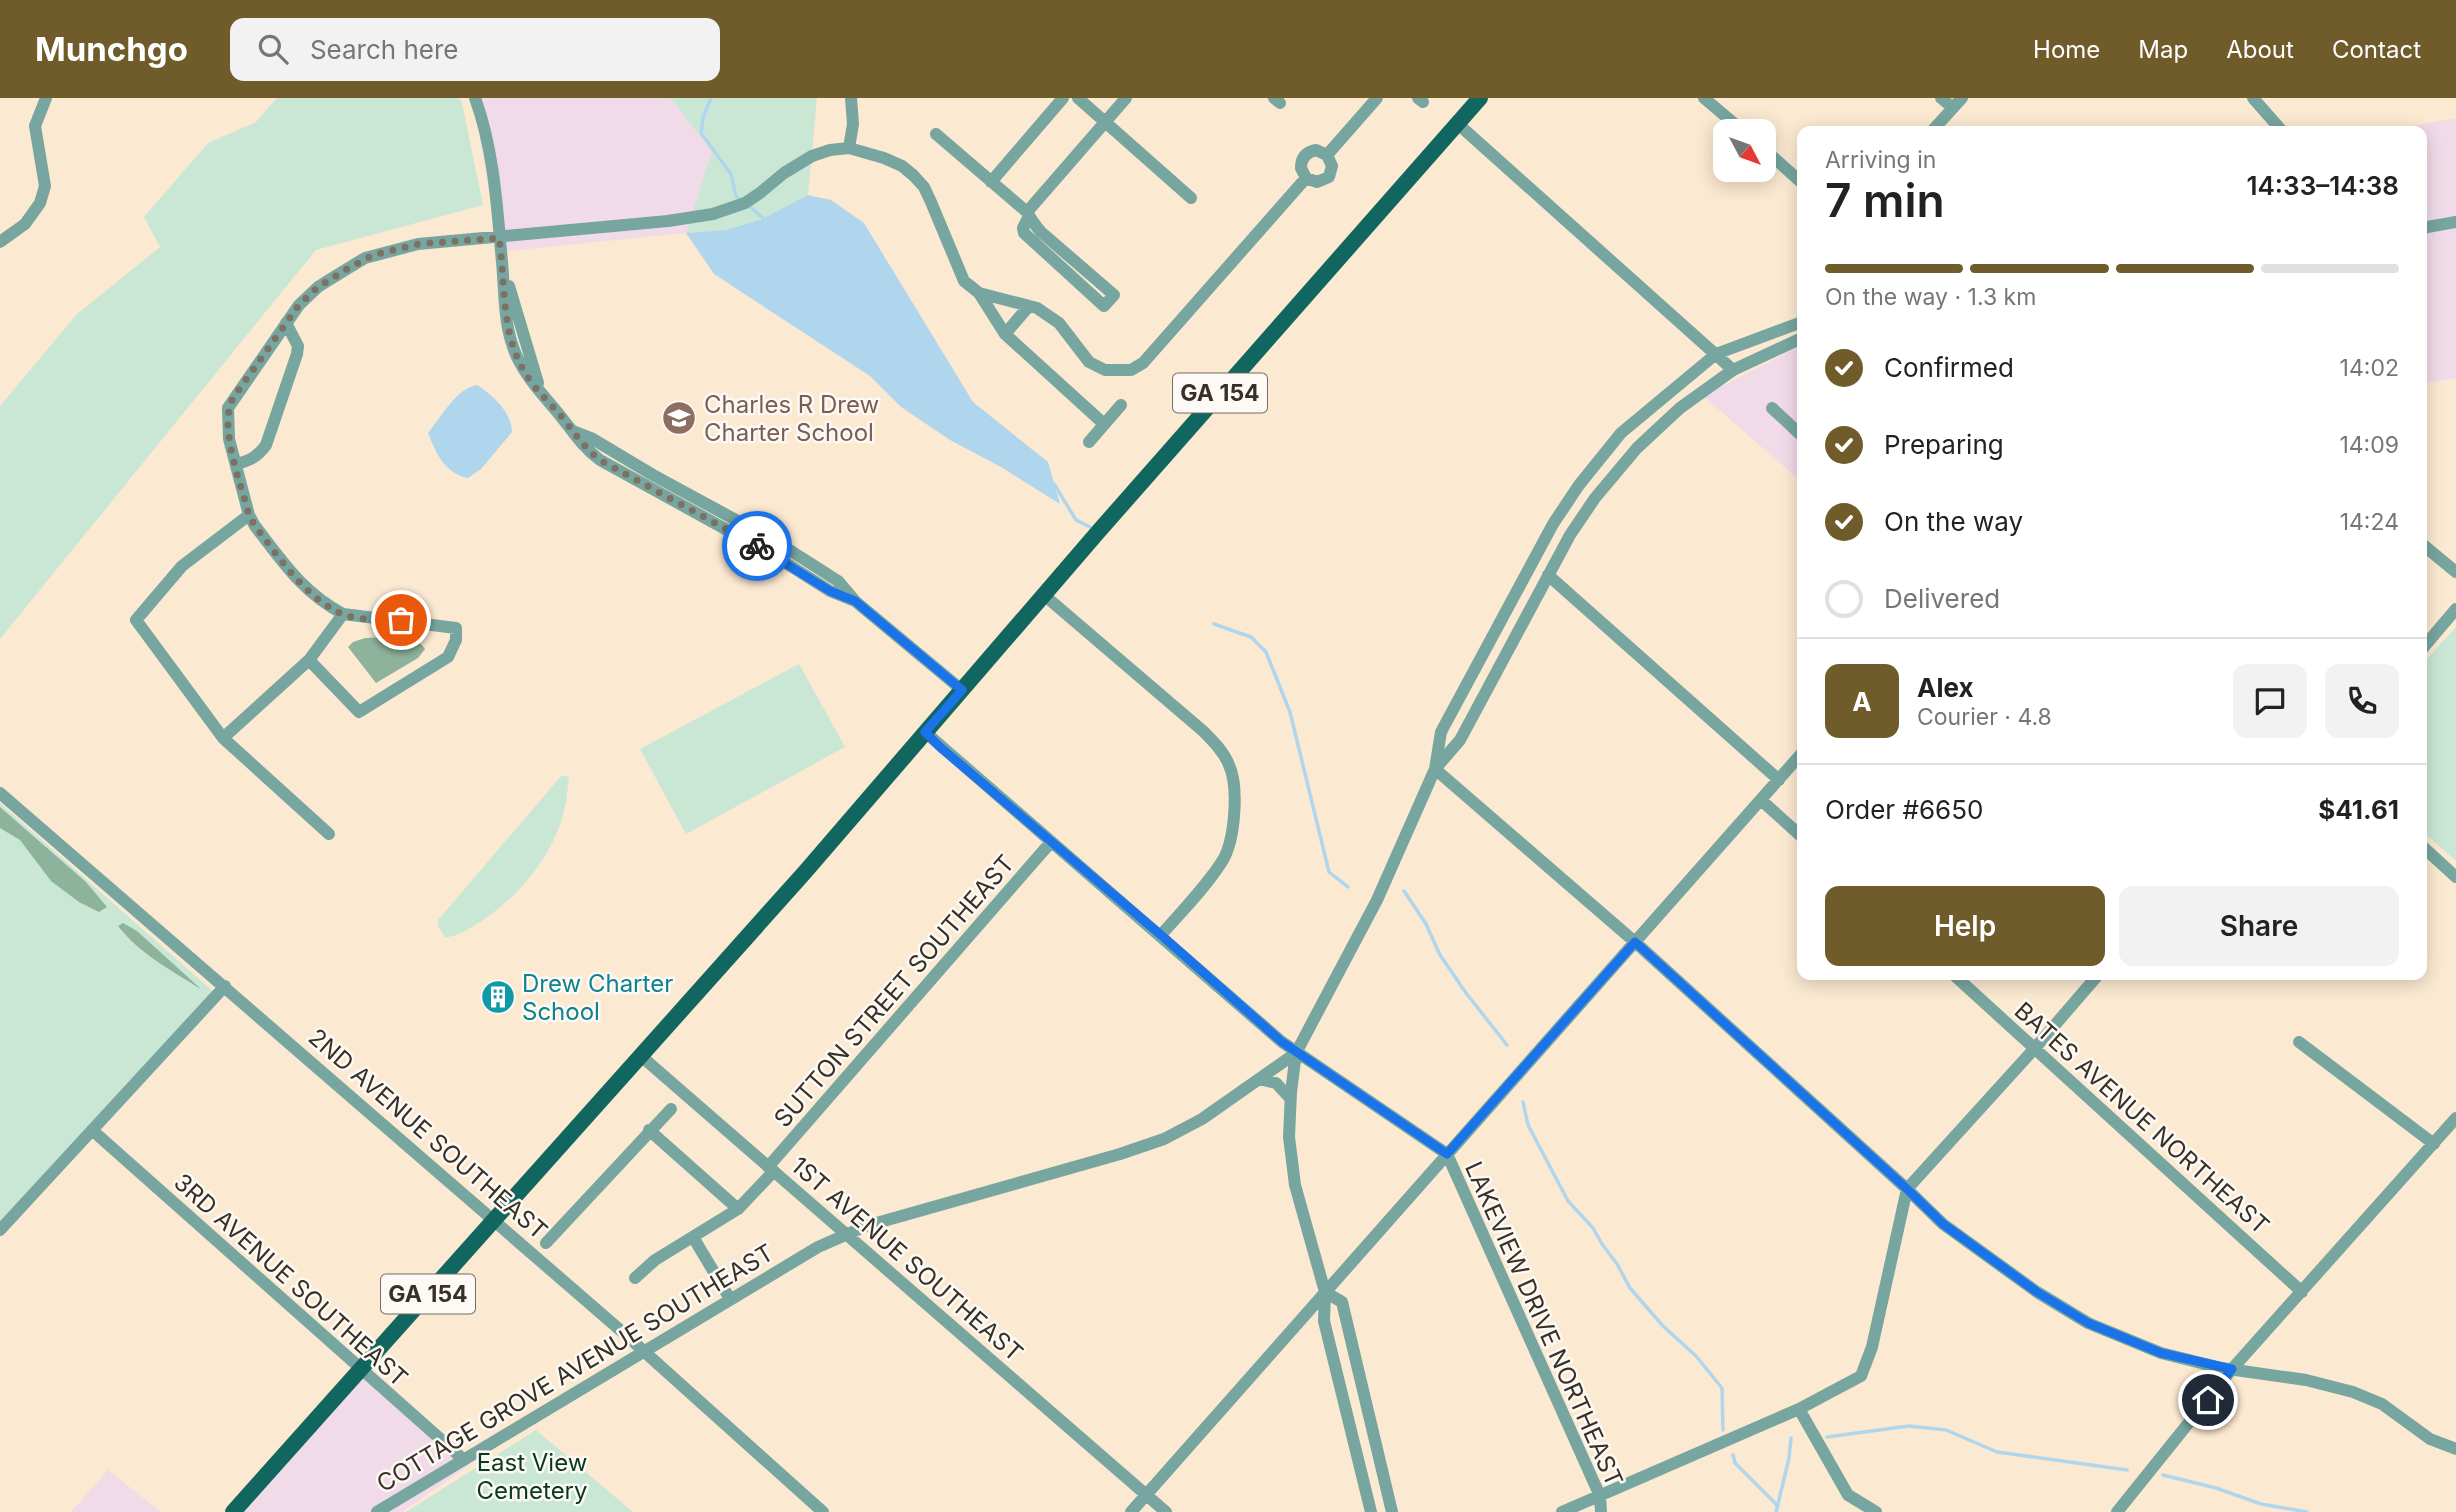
<!DOCTYPE html>
<meta charset="utf-8">
<style>
body{margin:0;font-family:Inter,sans-serif;background:#f2f2f2;color:#222;height:100vh;display:flex;flex-direction:column;font-size:26px;white-space:nowrap}
*{box-sizing:border-box;margin:0}
p{font-size:23px;color:#767676}
.icon{flex:none;width:38px;height:38px;fill:none;stroke:currentColor;stroke-width:2;stroke-linecap:round;stroke-linejoin:round}
.map{position:relative;flex:1;overflow:hidden}
.side{position:absolute;left:1797px;top:28px;width:630px;height:854px;display:flex;flex-direction:column;background:#fff;border-radius:14px;box-shadow:0 4px 18px #0003}
.side>*{flex:none}
.needle{width:46px;rotate:131deg}
.tools{position:absolute;left:1713px;top:21px;display:grid;gap:14px}
.tools a{display:grid;place-items:center;width:63px;height:63px;border-radius:14px;background:#fff;box-shadow:0 4px 18px #0003;font-size:35px}
.pin{position:absolute;display:grid;place-items:center;width:60px;height:60px;color:#fff;margin:-30px;border:4px solid #fff;border-radius:50%;box-shadow:0 2px 7px #0007}
.courier{position:absolute;display:grid;place-items:center;width:70px;height:70px;margin:-35px;border:5px solid #1a73e8;border-radius:50%;background:#fff;color:#222;box-shadow:0 2px 9px #0007}
.summary em{font-style:normal;font-weight:600}
.summary div{display:flex;flex-direction:column-reverse}
.summary{display:flex;align-items:center;justify-content:space-between;height:119px;padding:0 28px}
h1{font-size:46px;font-weight:600;line-height:52px}
.bar{display:grid;grid-template-columns:repeat(4,1fr);gap:10px 7px;align-content:center;height:84px;padding:0 28px}
.bar i{height:9px;border-radius:5px;background:#e0e0e0}
.bar .on{background:#705b2a}
.bar p{grid-column:span 4}
.line{display:flex;align-items:center;gap:18px;padding:0 28px;border-top:2px solid #e0e0e0}
.line div{flex:1}
.round{display:grid;place-items:center;flex:none;width:74px;height:74px;border-radius:14px;background:#f2f2f2}
ol{padding:0 28px;list-style:none}
li{display:flex;align-items:center;gap:21px;height:77px}
li p{margin-inline-start:auto}
li .icon{padding:7px;border-radius:50%;background:#705b2a;color:#fff;stroke-width:4}
li:last-child{color:#767676}
li i{width:38px;height:38px;border:4px solid #e0e0e0;border-radius:50%}
.primary-button{display:flex;gap:14px;margin-top:auto;padding:14px 28px}
.primary-button a{flex:1;height:80px;border-radius:14px;background:#705b2a;color:#fff;font-size:28px;font-weight:600;line-height:80px;text-align:center}
.primary-button a+a{background:#f2f2f2;color:#222}
header{display:flex;align-items:center;gap:42px;box-sizing:border-box;height:98px;padding:0 35px;background:#705b2a;color:#fff}
header strong{font-size:33px}
nav{display:flex;gap:38px;margin-inline-start:auto;font-size:24px}
.search{width:490px;height:63px;background:#f2f2f2;display:flex;align-items:center;gap:18px;box-sizing:border-box;padding:0 24px;border-radius:14px;color:#767676;font-size:26px}
.map>svg:first-child{display:block}
</style>
<header>
<strong>Munchgo</strong>
<div class="search"><svg class="icon" aria-label="search" viewBox="0 0 24 24"><circle cx="10" cy="10" r="6"/><path d="M15 15l6 6"/></svg>Search here</div>
<nav><a>Home</a><a>Map</a><a>About</a><a>Contact</a></nav>
</header>
<div class="map">
<svg width="2456" height="1414" viewBox="0 0 2456 1414">
<rect width="100%" height="100%" fill="#fce9d1"/>
<path fill="#f1dbe8" d="M473 0H670L712 53 686 135 499 154Z
M2456 20V280L2422 286V33H2387Z
M1802 247V384L1703 298Z
M363 1278 467 1369 402 1414H241Z
M108 1372 161 1414H71Z"/>
<path fill="#cae7d5" d="M277 0H459L462 5 483 107 316 152 0 541V308L76 217 160 149 144 119 208 45 256 24Z
M670 0H817L808 97 762 121 726 132 686 135 712 53Z
M2456 529V763L2422 733V566Z
M799 566 845 649 686 736 640 651Z
M562 677 568 679 569 682C567 691 567 701 565 709 555 756 519 799 480 824 469 831 457 839 445 839L438 828V822Z
M0 705 217 897 0 1126Z
M536 1332 633 1414H406Z"/>
<path fill="#8eb39c" d="M365 540C384 540 415 534 425 551L418 560 376 585 348 549 353 544Z
M0 709 86 784 107 809 99 814 79 804 51 783 20 742 0 730Z
M123 825 137 833 201 891C172 873 140 856 118 828Z"/>
<path fill="#b0d6ed" d="M808 97 831 102 864 125 973 304 1048 364 1060 406 1001 369 950 342 901 309 870 278 714 176 686 135 726 132 762 121Z
M477 287C493 297 512 315 512 334L481 371 468 380C445 376 436 355 428 335 441 319 457 290 477 287Z"/>
<g fill="none" stroke-linecap="round" stroke-linejoin="round">
<path stroke="#b0d6ed" stroke-width="3.5" d="M711 0 703 20 701 35 731 76 736 98 741 102
M747 106 765 122
M1054 386 1076 422 1090 429
M1214 526 1251 539 1266 554 1290 614 1329 774 1348 789
M1404 793 1426 826 1440 857 1466 895 1507 947
M1523 1004 1528 1027 1568 1103 1593 1130 1602 1146 1617 1166 1630 1190 1663 1228 1696 1258 1722 1290 1723 1332
M1827 1339 1909 1328 1946 1332 1997 1354 2127 1372
M1733 1357 1735 1365 1778 1408
M2163 1377 2216 1390 2261 1406 2307 1414
M1776 1414 1789 1360 1791 1340"/>
<path stroke="#77a5a0" stroke-width="12" d="M475 0C494 52 497 109 502 164 505 195 503 229 517 259 527 280 543 297 558 315 572 332 582 349 600 362L778 460 830 493 855 503
M1078 0 1191 100
M1274 0 1280 5
M1418 0 1423 4
M1704 0 1743 33
M1941 0 1953 10
M2253 0 2282 33
M1458 26 1733 272
M1932 33 1962 0
M936 36 1027 114 1126 0
M849 50 853 26 851 0
M1764 51 1802 85
M1306 80 1301 70C1301 60 1306 54 1316 52L1327 57
M991 84 1063 0
M1027 114C1031 122 1035 127 1041 134L1114 197 1104 208 1024 135 1023 130 1029 118
M2422 130 2456 124
M0 144 25 126 40 105 45 88 35 28 46 0
M509 188 538 285
M979 195 1037 210 1059 225 1089 264 1105 272H1131L1143 265 1306 80 1317 84 1329 79 1332 68 1327 57 1377 0
M1005 236 1029 208
M1772 310 1802 338
M573 333 591 340 653 377 780 446 838 483 855 503 962 592
M1089 344 1121 307
M236 366C250 363 258 358 266 347L297 256 298 248 286 225
M2422 446 2456 474
M1548 477 1779 682
M1044 497 1203 633C1213 643 1224 654 1229 667 1239 689 1235 741 1223 762 1206 789 1182 813 1161 837
M2422 551 2456 511
M309 562 359 614 448 559 456 542V530L343 516
M925 634 1282 944 1447 1056 1600 1398 1601 1414
M223 640 309 562 343 516C302 494 283 464 255 428L249 417
M1435 671 1635 844 1907 1091 1943 1126 2037 1194 2088 1225 2161 1255 2221 1270 2306 1282 2353 1294 2382 1306 2430 1341 2456 1351
M1435 671 1460 642 1570 437 1595 400 1637 350 1680 310 1733 272 1802 240
M0 695 627 1238
M1761 702 1802 739
M329 736 223 640 136 522 182 468 249 417 229 341 228 310 299 207 318 189 329 182 365 160 418 146 668 123 713 116 745 105 760 95 784 75 812 58 830 52 849 50 884 60 902 68 913 77 924 89 931 104 964 183 979 195 1005 236 1104 326
M2422 748 2456 779
M1954 877 2302 1194
M2299 944 2434 1046
M641 958 1166 1414
M1259 981 1276 985 1290 1000
M92 1032 464 1362
M649 1032 738 1111
M768 1069 1051 744
M0 1132 225 888
M693 1139 730 1201
M546 1145 671 1011
M635 1180 655 1162 738 1111 774 1073
M1325 1194 1342 1204 1392 1414
M658 1266 823 1414
M1799 1311 1848 1397 1876 1414
M377 1414 818 1149 866 1128 1120 1056 1164 1041 1202 1021 1296 955
M1131 1414 1802 655
M1371 1414 1324 1223 1325 1194 1295 1087 1289 1039 1291 994 1296 955 1377 802 1435 671 1441 634 1553 426 1579 387 1621 335 1716 256 1802 224
M1562 1414 1799 1311 1861 1278 1872 1249 1907 1091 2035 950 2098 877
M2117 1414 2232 1271 2456 1020"/>
<path stroke="#116660" stroke-width="16" d="M233 1414 805 774 1098 434 1480 0"/>
<path stroke="#77a5a0" stroke-width="12" d="M627 1238 658 1266"/>
</g>
<g fill="none" stroke-linecap="round" stroke-linejoin="round">
<path stroke="#7c7162" stroke-width="7" stroke-dasharray="0 12.6" d="M401 522C383 521 360 523 342 516 304 499 280 460 255 428L249 417C241 386 218 328 233 300L299 207 318 189 347 171 373 157 418 146 499 140C506 188 500 240 529 281 538 294 551 306 561 318 574 334 584 350 600 362L757 448"/>
<path stroke="#1a73e8" stroke-width="9" d="M757 448 830 493 855 503 962 592 925 634 940 649 1161 837 1282 944 1447 1056 1635 844 1907 1091 1943 1126 2037 1194 2088 1225 2161 1255 2232 1271 2208 1302"/>
</g>
<defs>
<g id="school-disc" transform="scale(1.75)"><circle r="9.5" fill="#8d6e63" stroke="#fdf9f4"/><path d="M0-5L7-2L0 1L-7-2ZM-4 1L0 2.5L4 1V4Q0 6-4 4Z" fill="#fff"/></g>
<g id="building-disc" transform="scale(1.75)"><circle r="9.5" fill="#0f9aa8" stroke="#fdf9f4"/><path d="M-4-6H4V6H1V3H-1V6H-4ZM-2.5-4.3h1.7v1.8h-1.7ZM.8-4.3h1.7v1.8H.8ZM-2.5-1h1.7V.8h-1.7ZM.8-1h1.7V.8H.8Z" fill="#fff"/></g>
</defs>
<g fill-rule="evenodd">
<use href="#school-disc" x="679" y="320"/>
<use href="#building-disc" x="498" y="899"/>
</g>
<g text-anchor="middle" dominant-baseline="central" stroke-width="5" stroke-linejoin="round" paint-order="stroke">
<g fill="#fdf9f4" stroke="#726c64" stroke-width="2">
<rect x="1173" y="275.5" width="94" height="39" rx="5"/>
<rect x="381" y="1176.5" width="94" height="39" rx="5"/>
</g>
<g font-size="23" font-weight="bold" fill="#373026">
<text x="1220" y="295">GA 154</text>
<text x="428" y="1196">GA 154</text>
</g>
<g font-size="24" fill="#785e54" stroke="#fdf9f4" text-anchor="start">
<text x="704" y="306">Charles R Drew<tspan x="704" dy="28">Charter School</tspan></text>
</g>
<g font-size="24" fill="#0d838f" stroke="#fdf9f4" text-anchor="start">
<text x="522" y="885">Drew Charter<tspan x="522" dy="28">School</tspan></text>
</g>
<g font-size="24" fill="#373026" stroke="#fdf9f4">
<text transform="translate(894 893) rotate(-49)">SUTTON STREET SOUTHEAST</text>
<text transform="translate(2142 1020) rotate(42)">BATES AVENUE NORTHEAST</text>
<text transform="translate(428 1036) rotate(41)">2ND AVENUE SOUTHEAST</text>
<text transform="translate(907 1161) rotate(41)">1ST AVENUE SOUTHEAST</text>
<text transform="translate(291 1182) rotate(42)">3RD AVENUE SOUTHEAST</text>
<text transform="translate(1544 1226) rotate(66)">LAKEVIEW DRIVE NORTHEAST</text>
<text transform="translate(575 1270) rotate(-31)">COTTAGE GROVE AVENUE SOUTHEAST</text>
</g>
<g font-size="24" fill="#073822" stroke="#fdf9f4">
<text x="532" y="1364">East View<tspan x="532" dy="28">Cemetery</tspan></text>
</g>
</g>
</svg>
<div class="tools">
<a><svg class="needle" viewBox="-14 -14 28 28"><path d="M0-13l5 13h-10z" fill="#e53935"/><path d="M0 13l5-13h-10z" fill="#767676"/></svg></a>
</div>
<div class="pin" style="left:401px;top:522px;background:#ea580c"><svg class="icon" aria-label="bag" viewBox="0 0 24 24"><path d="M5 8h14l-1 12H6zM9 8a3 3 0 0 1 6 0"/></svg></div>
<div class="pin" style="left:2208px;top:1302px;background:#1f2937"><svg class="icon" aria-label="home" viewBox="0 0 24 24"><path d="M3 11l9-7 9 7M6 9v11h12V9"/></svg></div>
<div class="courier" style="left:757px;top:448px"><svg class="icon" aria-label="bike" viewBox="0 0 24 24"><circle cx="6" cy="16" r="4"/><circle cx="18" cy="16" r="4"/><path d="M6 16l4-8h5l3 8M10 8l3 8H6M13 5h3"/></svg></div>
<section class="side">
<div class="summary"><div><h1>7 min</h1><p>Arriving in</p></div><em>14:33–14:38</em></div>
<div class="bar"><i class="on"></i><i class="on"></i><i class="on"></i><i></i><p>On the way · 1.3 km</p></div>
<ol>
<li><svg class="icon" aria-label="check" viewBox="0 0 24 24"><path d="M5 12l5 5 9-10"/></svg>Confirmed<p>14:02</p></li>
<li><svg class="icon" aria-label="check" viewBox="0 0 24 24"><path d="M5 12l5 5 9-10"/></svg>Preparing<p>14:09</p></li>
<li><svg class="icon" aria-label="check" viewBox="0 0 24 24"><path d="M5 12l5 5 9-10"/></svg>On the way<p>14:24</p></li>
<li><i></i>Delivered</li>
</ol>
<div class="line" style="height:126px"><b class="round" style="background:#705b2a;color:#fff">A</b><div><b>Alex</b><p>Courier · 4.8</p></div><a class="round"><svg class="icon" aria-label="chat" viewBox="0 0 24 24"><path d="M4 5h16v11H9l-5 4z"/></svg></a><a class="round"><svg class="icon" aria-label="phone" viewBox="0 0 24 24"><path d="M5 4h4l2 5-3 2q2 4 5 5l2-3 5 2v4C11 20 4 13 5 4z"/></svg></a></div>
<div class="line" style="height:91px"><div>Order #6650</div><b>$41.61</b></div>
<div class="primary-button"><a>Help</a><a>Share</a></div>
</section>
</div>
